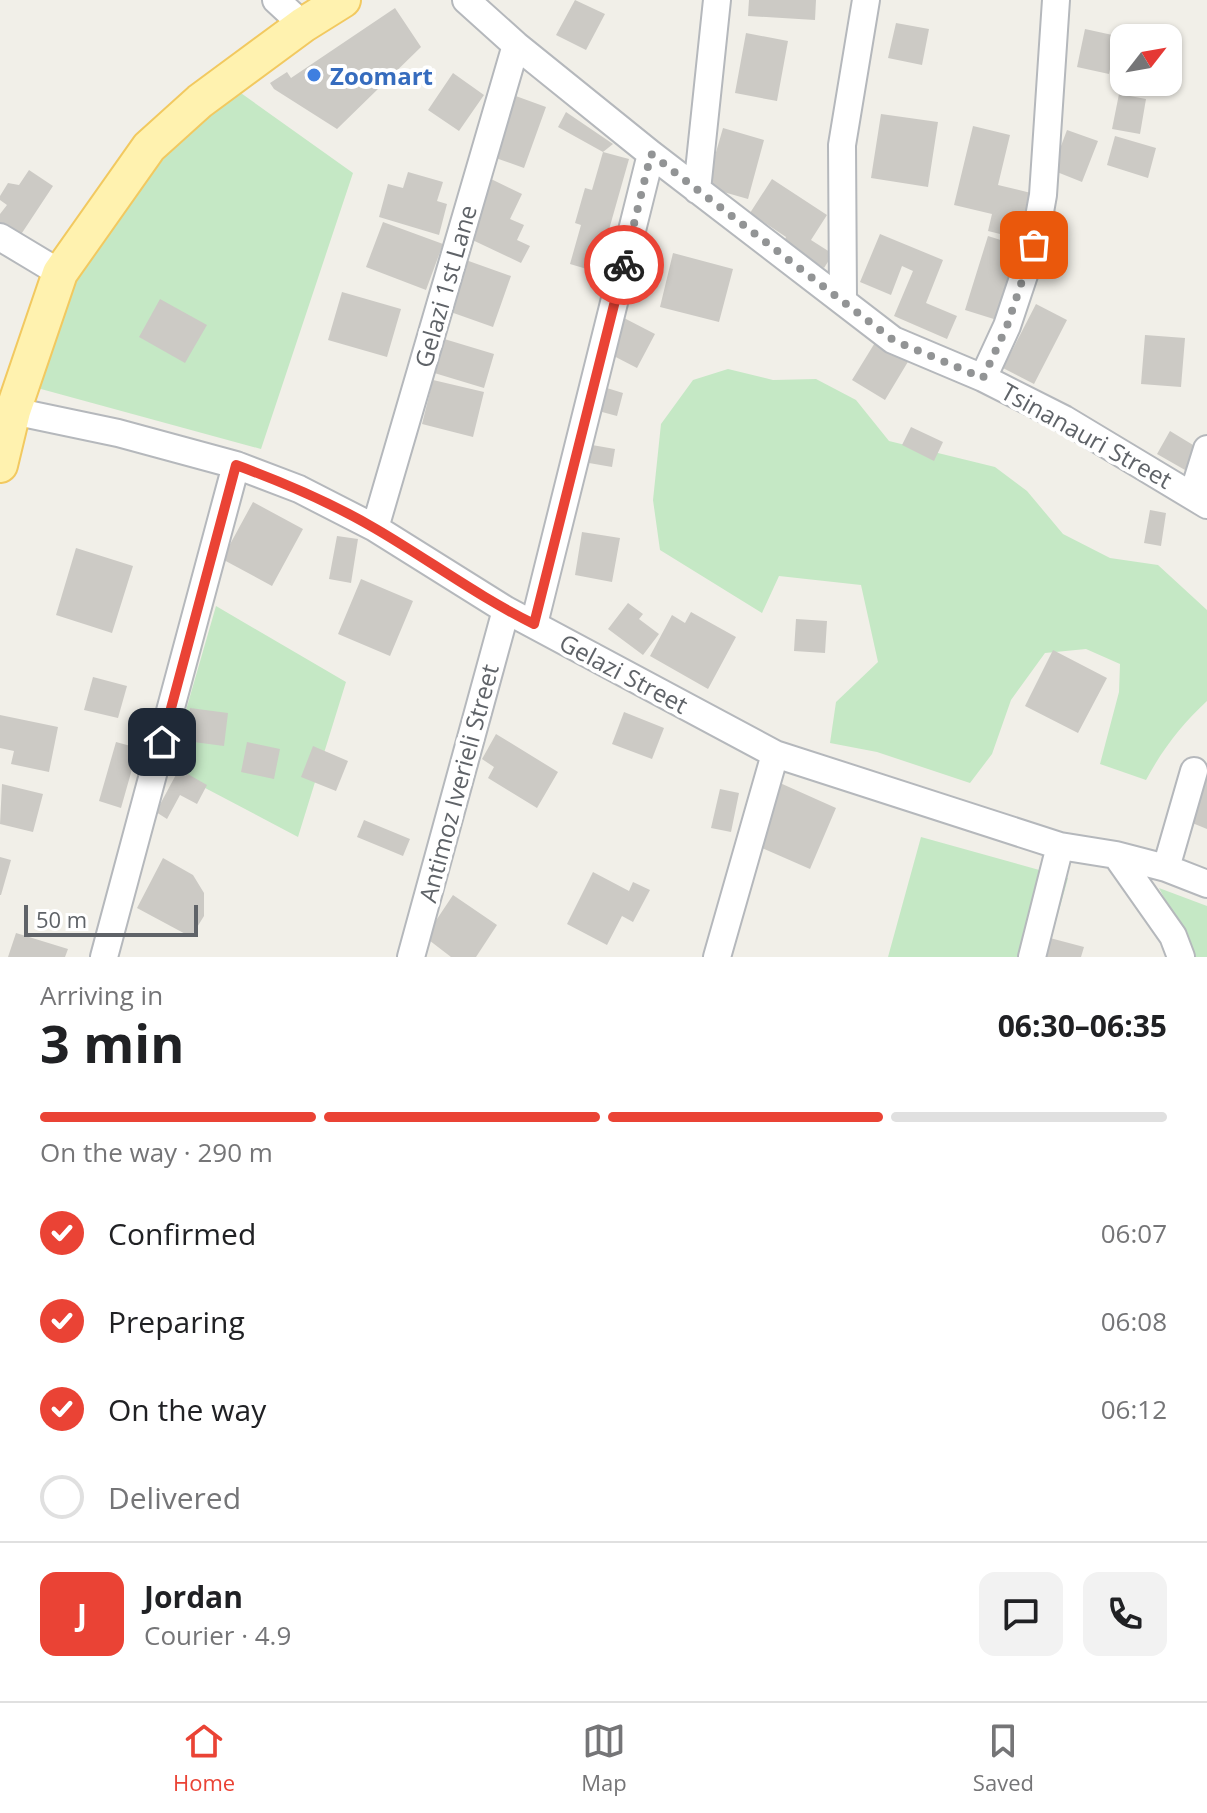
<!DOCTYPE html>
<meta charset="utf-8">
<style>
body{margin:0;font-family:"Open Sans",sans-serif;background:#f2f2f2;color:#202124;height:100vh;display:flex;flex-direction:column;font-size:30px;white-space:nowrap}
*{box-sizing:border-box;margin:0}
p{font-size:26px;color:#757577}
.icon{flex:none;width:44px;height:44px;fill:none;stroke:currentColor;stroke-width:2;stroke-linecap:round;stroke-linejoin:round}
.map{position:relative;height:957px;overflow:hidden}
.side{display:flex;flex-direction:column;background:#fff;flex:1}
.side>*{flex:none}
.needle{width:52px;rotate:59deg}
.tools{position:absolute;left:1110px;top:24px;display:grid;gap:16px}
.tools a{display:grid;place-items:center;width:72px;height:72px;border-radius:16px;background:#fff;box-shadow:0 2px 6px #0004;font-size:40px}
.scale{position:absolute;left:24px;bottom:20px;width:174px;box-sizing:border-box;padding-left:8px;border:4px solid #5f6368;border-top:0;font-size:22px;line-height:28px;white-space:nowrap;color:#5f6368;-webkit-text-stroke:6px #fff;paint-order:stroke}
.pin{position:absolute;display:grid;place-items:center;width:68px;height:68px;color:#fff;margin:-34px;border-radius:16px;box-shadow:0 4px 12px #0006}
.courier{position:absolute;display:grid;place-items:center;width:80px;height:80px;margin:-40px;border:6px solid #ea4335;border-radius:50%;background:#fff;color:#222;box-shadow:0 2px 10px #0007}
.head em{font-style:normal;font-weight:700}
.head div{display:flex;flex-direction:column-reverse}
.head{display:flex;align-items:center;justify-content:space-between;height:136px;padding:0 40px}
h1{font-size:52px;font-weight:700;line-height:60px}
.bar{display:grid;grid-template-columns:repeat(4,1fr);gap:12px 8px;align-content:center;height:96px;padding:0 40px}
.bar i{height:10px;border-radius:6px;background:#e0e0e0}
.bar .active{background:#ea4335}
.bar p{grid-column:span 4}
.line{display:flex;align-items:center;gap:20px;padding:0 40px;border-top:2px solid #e0e0e0}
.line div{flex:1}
.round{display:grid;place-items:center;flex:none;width:84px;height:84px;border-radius:16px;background:#f2f2f2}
ol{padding:0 40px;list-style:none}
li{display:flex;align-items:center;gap:24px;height:88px}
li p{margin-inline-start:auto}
li .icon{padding:8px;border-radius:50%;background:#ea4335;color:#fff;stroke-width:4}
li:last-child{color:#757577}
li i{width:44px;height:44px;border:4px solid #e0e0e0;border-radius:50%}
.menu{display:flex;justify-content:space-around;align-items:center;height:112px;border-top:2px solid #e0e0e0;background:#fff;font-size:22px;color:#757577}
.menu a{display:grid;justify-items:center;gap:4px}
.menu .active{color:#ea4335}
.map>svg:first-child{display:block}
</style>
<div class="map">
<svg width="1207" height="957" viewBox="0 0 1207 957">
<rect width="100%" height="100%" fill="#f1efe8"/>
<path fill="#c5e8c5" d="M238 91 353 173 261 449 30 386 58 296 119 209 193 126Z
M728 369 773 380 816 379 856 400 889 441 995 467 1027 491 1063 534 1110 558 1158 565 1207 610V701C1182 724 1162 750 1146 780L1100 764 1119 692 1120 664 1086 649 1045 653 1011 700 992 754 970 783 877 752 830 743 836 702 878 662 861 585 779 576 762 613 660 550 653 500 661 424 693 380Z
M216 606 346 682 298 837 169 769Z
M921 837 1068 878 1046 957H888Z
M1159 888 1207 906V957H1195Z"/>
<path fill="#cccac5" d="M575 0 605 14 586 50 556 35Z
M749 0H816L815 20 748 16Z
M395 8 421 47 337 129 274 89 270 83 287 72 291 78Z
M896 23 929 29 922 65 888 58Z
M1085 29 1117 36 1109 74 1077 67Z
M746 33 788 41 777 101 735 93Z
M453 73 484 95 459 131 428 110Z
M1119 94 1146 99 1140 134 1112 129Z
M513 95 546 107 524 168 490 156Z
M566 112 613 144 603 152 558 127Z
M881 114 938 122 928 187 871 178Z
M973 126 1010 135 998 185 1031 193 1020 239 988 231 992 214 954 205Z
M723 128 764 140 748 199 706 187Z
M1067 130 1098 141 1082 182 1052 170Z
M1115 136 1156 148 1148 178 1107 165Z
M603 152 629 159 597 272 570 264 581 225 575 223 585 188 592 190Z
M29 170 53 186 18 239 0 227V214L7 205 0 200V196L8 183 19 185Z
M408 172 443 182 437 201 447 204 439 235 379 217 388 184 403 188Z
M491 179 522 194 510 219 524 225 517 240 530 246 521 263 464 236Z
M772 179 827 215 811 240 833 254 824 268 784 242 786 237 750 213Z
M383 222 443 244 426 290 366 267Z
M880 234 943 260 926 303 957 316 947 339 894 316 913 271 902 266 891 295 860 282Z
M988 236 1020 246 997 320 965 310Z
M673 253 733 269 719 322 660 307Z
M463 259 511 276 493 327 445 310Z
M342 292 401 309 387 357 328 340Z
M160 299 207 325 185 363 139 337Z
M1036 304 1067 320 1034 384 1003 368Z
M624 318 655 334 637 368 606 352Z
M1145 335 1185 338 1181 387 1141 384Z
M441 338 494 354 484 388 431 372Z
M876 341 909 360 885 400 852 380Z
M433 380 484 392 473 437 422 424Z
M597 385 623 393 617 416 591 409Z
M911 427 943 442 934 461 902 445Z
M1170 431 1198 448 1185 470 1157 454Z
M592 445 615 449 612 467 589 463Z
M253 502 303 529 272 586 222 559Z
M1150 510 1166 513 1161 546 1144 543Z
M582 532 620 538 612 582 575 575Z
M337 536 358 539 351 583 329 579Z
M76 548 133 566 112 633 56 615Z
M361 579 413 601 390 656 338 634Z
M628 603 643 614 639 619 659 634 643 655 608 629Z
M691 612 736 637 708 689 650 656 672 615 685 623Z
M796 619 827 621 825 653 794 651Z
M1053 650 1107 678 1078 733 1025 706Z
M93 677 127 686 118 718 84 710Z
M190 708 228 713 224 746 186 741Z
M624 712 664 728 652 759 612 744Z
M0 715 58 727 49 772 11 764 14 751 0 748Z
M496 734 558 772 537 808 488 778 494 767 482 759Z
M116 742 138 748 121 808 99 801Z
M247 742 280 749 274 779 241 772Z
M313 746 348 761 336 791 301 777Z
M179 769 207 785 197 804 180 795 167 819 156 812Z
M1202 777 1207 779V829L1185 820Z
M780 783 836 808 810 869 753 844Z
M2 784 43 794 33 832 0 824Z
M720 789 739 793 731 832 711 828Z
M364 820 410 839 403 856 357 837Z
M0 857 11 860 1 895H0Z
M163 858 193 875 204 893V916L191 937 137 908Z
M593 872 629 891 633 882 650 890 633 922 622 916 607 945 567 924Z
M453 895 497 925 476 957H451L425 937Z
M16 933 68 949 65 957H8Z
M1050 938 1084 947 1081 957H1045Z"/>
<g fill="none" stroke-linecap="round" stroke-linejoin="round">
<g stroke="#b5b8bc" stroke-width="30">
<path id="minor" d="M276 0 303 25
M466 0 516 45 651 154 893 340 983 378 1064 419 1207 505
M697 190 717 0
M0 237 60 273
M843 299 842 145 866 0
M983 378 1007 326 1034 245 1043 195 1056 0
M13 411 118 433 236 465 299 489 375 528 506 610 775 754 1060 846 1116 855 1166 868 1207 884
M1193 494 1207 449
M375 528 516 45
M534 624 651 154
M1116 855 1173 936 1181 957
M1166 868 1194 771
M104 957 236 465
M411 957 506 610
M717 957 775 754
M1032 957 1060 846"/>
</g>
<g stroke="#f2c960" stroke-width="38">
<path id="major" d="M0 465 13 411 60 273 149 147 200 101 303 25 343 0"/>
</g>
<use href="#minor" stroke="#fff" stroke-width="26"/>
<use href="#major" stroke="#fff2af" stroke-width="34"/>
</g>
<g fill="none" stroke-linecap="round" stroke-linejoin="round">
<path stroke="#929495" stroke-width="8" stroke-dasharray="0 14.4" d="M624 265 651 154 893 340 983 378 1007 326 1034 245"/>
<path stroke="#ea4335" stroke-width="10" d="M162 742 236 465C285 483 332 503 376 529 429 560 479 597 534 624L624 265"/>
</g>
<circle fill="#3f7fe0" stroke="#fff" stroke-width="3" cx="314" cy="75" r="8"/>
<g text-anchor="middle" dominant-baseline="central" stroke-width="8" stroke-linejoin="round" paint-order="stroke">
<g font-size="24" font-weight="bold" fill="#366cbe" stroke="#fff" text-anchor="start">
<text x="330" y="75">Zoomart</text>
</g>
<g font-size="24" fill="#5f6368" stroke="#fff">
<text transform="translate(445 286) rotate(-74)">Gelazi 1st Lane</text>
<text transform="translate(1087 435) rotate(29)">Tsinanauri Street</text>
<text transform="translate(624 673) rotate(28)">Gelazi Street</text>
<text transform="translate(458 783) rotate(-75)">Antimoz Iverieli Street</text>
</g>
</g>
</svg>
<div class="tools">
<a><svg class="needle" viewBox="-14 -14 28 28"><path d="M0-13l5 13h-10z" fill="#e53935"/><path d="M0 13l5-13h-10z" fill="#757577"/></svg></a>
</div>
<div class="scale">50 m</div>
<div class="pin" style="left:1034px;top:245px;background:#ea580c"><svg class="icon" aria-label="bag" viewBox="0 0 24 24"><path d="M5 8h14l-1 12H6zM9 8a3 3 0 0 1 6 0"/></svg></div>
<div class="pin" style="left:162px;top:742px;background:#1f2937"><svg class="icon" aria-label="home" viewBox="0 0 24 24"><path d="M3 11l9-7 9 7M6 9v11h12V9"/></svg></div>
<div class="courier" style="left:624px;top:265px"><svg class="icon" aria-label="bike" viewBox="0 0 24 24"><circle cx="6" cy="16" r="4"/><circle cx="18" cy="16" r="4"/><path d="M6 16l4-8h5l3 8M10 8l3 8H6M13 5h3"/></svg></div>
</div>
<section class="side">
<div class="head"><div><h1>3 min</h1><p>Arriving in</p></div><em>06:30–06:35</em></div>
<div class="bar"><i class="active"></i><i class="active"></i><i class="active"></i><i></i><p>On the way · 290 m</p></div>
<ol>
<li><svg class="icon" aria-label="check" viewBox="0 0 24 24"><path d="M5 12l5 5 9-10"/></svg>Confirmed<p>06:07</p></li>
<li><svg class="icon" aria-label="check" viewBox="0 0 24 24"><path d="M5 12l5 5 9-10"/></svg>Preparing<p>06:08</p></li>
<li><svg class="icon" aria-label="check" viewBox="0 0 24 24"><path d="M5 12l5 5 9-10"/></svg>On the way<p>06:12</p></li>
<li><i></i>Delivered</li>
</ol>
<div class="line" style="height:144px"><b class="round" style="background:#ea4335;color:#fff">J</b><div><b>Jordan</b><p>Courier · 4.9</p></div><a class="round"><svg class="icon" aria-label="chat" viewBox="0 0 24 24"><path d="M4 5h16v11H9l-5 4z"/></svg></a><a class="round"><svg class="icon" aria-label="phone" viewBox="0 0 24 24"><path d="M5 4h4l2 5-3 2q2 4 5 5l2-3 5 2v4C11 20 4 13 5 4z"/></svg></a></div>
</section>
<nav class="menu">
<a class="active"><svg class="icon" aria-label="home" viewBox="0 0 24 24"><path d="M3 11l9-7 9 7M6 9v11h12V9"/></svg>Home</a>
<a><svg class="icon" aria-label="map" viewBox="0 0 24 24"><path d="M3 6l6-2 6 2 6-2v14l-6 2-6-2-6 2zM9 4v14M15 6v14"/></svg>Map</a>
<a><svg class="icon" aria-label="saved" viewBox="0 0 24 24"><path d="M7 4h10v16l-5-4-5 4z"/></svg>Saved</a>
</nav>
